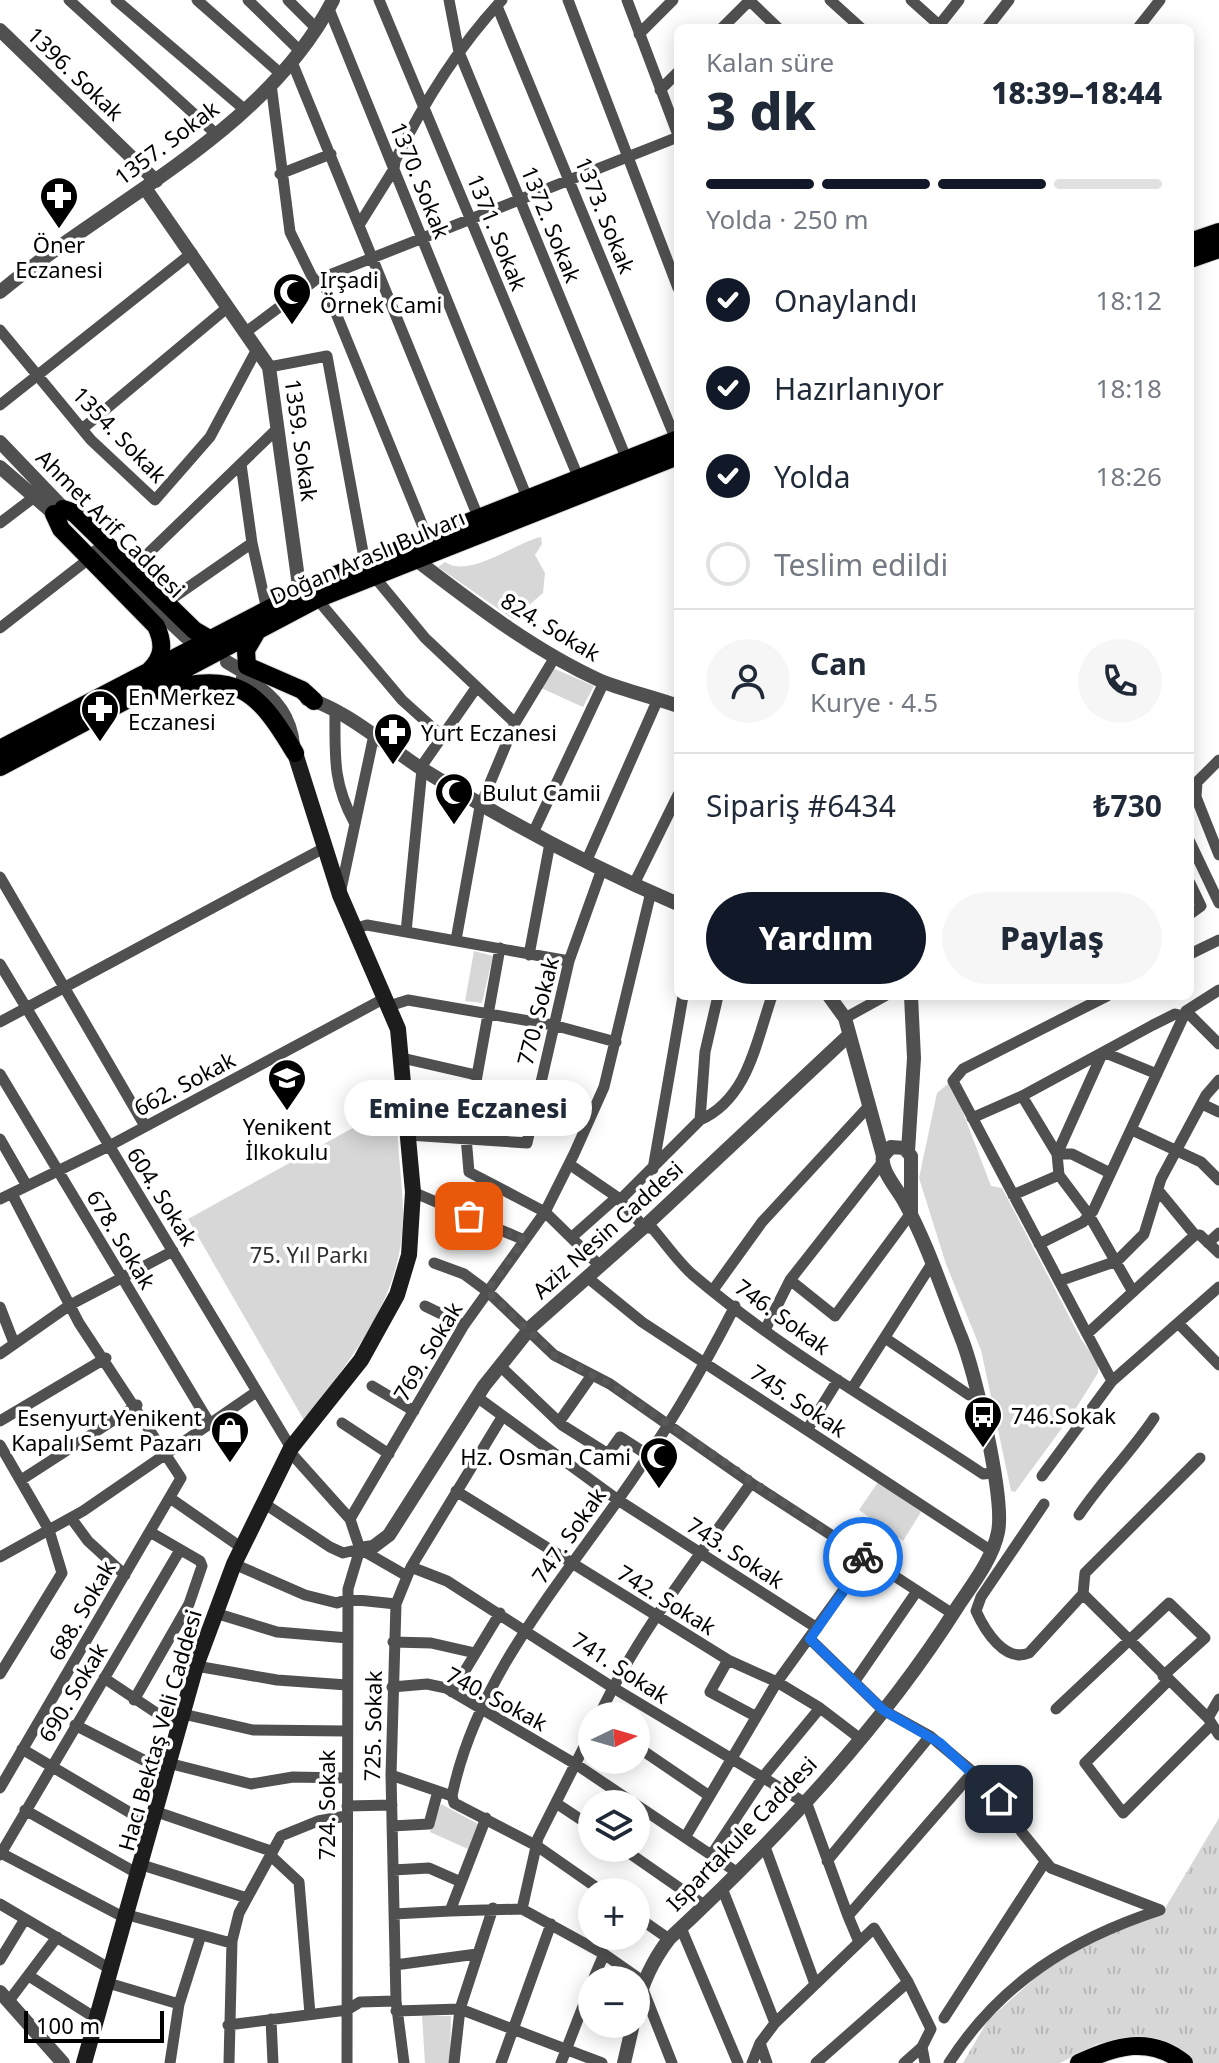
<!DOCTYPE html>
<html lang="tr">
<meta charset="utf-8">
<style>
body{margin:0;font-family:"Noto Sans",sans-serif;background:#f6f6f7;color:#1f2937;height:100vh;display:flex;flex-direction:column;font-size:30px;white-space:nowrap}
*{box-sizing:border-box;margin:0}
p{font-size:26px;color:#747a83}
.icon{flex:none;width:44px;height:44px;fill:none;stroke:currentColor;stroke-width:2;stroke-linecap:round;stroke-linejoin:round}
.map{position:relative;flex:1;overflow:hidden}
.drawer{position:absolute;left:674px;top:24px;width:520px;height:976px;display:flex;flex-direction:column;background:#fff;border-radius:12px;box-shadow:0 4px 20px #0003}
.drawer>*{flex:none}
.needle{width:52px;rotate:85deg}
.controls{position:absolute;left:578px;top:1702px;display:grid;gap:16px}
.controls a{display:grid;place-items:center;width:72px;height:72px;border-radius:50%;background:#fff;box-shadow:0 4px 20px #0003;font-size:40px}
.scale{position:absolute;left:24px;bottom:20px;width:140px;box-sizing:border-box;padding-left:8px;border:4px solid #000;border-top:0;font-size:22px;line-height:28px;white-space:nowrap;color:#000;-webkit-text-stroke:6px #fff;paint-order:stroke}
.pin{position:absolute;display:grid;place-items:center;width:68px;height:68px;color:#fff;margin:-34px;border-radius:16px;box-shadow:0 4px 12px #0006}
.courier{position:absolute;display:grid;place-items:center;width:80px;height:80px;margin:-40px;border:6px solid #1a73e8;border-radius:50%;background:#fff;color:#222;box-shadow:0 2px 10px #0007}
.bubble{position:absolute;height:56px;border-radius:28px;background:#fff;box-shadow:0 4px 20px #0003;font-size:26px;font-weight:800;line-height:56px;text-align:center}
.summary em{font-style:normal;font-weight:800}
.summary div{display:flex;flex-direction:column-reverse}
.summary{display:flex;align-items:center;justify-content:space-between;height:136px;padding:0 32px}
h1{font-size:52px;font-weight:800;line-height:60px}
.bar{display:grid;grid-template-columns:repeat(4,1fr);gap:12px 8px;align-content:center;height:96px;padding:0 32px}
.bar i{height:10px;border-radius:6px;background:#e0e1e3}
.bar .current{background:#111827}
.bar p{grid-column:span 4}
.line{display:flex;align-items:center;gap:20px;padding:0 32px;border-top:2px solid #e0e1e3}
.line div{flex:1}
.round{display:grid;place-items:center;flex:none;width:84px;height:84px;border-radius:42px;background:#f6f6f7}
ol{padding:0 32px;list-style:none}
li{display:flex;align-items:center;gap:24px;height:88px}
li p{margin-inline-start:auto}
li .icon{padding:8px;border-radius:50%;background:#111827;color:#fff;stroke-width:4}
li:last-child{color:#747a83}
li i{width:44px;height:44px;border:4px solid #e0e1e3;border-radius:50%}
.button{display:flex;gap:16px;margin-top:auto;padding:16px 32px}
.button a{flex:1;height:92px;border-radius:48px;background:#111827;color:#fff;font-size:32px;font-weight:800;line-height:92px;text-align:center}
.button a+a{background:#f6f6f7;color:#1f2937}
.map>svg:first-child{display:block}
</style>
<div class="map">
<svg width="1219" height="2063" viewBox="0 0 1219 2063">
<defs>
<pattern id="grass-tufts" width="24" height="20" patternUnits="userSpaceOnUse" patternTransform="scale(2)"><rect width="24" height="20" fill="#d7d7d7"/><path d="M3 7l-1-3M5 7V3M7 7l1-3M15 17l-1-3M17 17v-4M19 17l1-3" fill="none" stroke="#b7b7b7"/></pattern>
</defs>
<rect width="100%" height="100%" fill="#fff"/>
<path fill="url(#grass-tufts)" d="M1219 1818V2063H1193L1117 2040 1097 2044 1060 2063H963L988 2020 1044 1970 1103 1936 1164 1910Z"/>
<path fill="#d7d7d7" d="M541 537 542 544 535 555 545 573 543 593 513 619 438 567 445 562C470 579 516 542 541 537Z
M553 668 594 686 583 707 541 688Z
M474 951 493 956 482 1003 465 1001Z
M951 1081 991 1186 1002 1188 1081 1339 1098 1363V1373L1073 1413 1015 1492 1011 1491 981 1350 946 1264 919 1178 937 1093Z
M398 1103C395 1139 402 1173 403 1208 405 1298 352 1354 305 1422L188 1219Z
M878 1482 921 1512 903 1541 859 1510Z
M441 1804 478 1824 468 1849 430 1832Z
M422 2016H451L450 2063H425Z"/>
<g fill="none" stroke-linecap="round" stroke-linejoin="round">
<g stroke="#dbdbdb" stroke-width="20">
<path id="primary" d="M1190 242 1219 232
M1190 259 1219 249
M63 509 73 512 194 630 211 640
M54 514 61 529 156 626C164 643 164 657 150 670
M256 633 246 650 247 666 302 690 314 701
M161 691C237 671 257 689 295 753
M0 749 330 577 678 439
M0 767 317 599 678 456"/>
</g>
<g stroke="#dbdbdb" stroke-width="20">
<path id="trunk" d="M1079 2063C1115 2046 1150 2035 1184 2063"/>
</g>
<path stroke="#505050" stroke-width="11" d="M69 0 215 133
M116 0 244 109
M197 0 281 74
M248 0 300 51
M288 0 317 29
M379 0 579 479
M449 0 459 52 627 460
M568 0 678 288
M627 0 678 135
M830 0 861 28
M911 0 939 25
M750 1 778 28
M497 6 676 440
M329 9 528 500
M722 28 750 0
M937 28 959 0
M987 28 1009 0
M1138 28 1160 0
M639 34 673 0
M292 62 479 519
M271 84 290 232 314 281
M660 90 678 72
M280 174 331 154
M359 225 394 169 395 161C424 102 457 48 502 0
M322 279 428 539
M0 330 91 440 155 500 210 437 257 349
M246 332 314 281 678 137
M269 367 327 356 365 563
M0 405 192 253
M82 429 228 307
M241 464 252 543 267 610
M0 523 33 498
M131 570 278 428
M373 575 425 638 515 723
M317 599 402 700 442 736
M167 602 252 543
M0 628 90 558
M335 714C335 757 333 783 354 822
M421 767 476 688
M1196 797 1219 855
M1191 801 1196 797 1197 782 1219 760
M482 802 515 723 555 657
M533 833 604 682
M1190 842 1219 903
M586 862 658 699
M0 877 145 1126
M1190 883 1201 906 1190 914
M634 884 678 795
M340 894 374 735
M353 929 367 925 569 961
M406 932 422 769
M456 940 481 801
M500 948 466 1137 469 1172 545 1212 598 1264
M1190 954 1219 940
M529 955 550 843
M0 964 291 1448
M1107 996 963 1069 953 1081 1112 1381
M389 1006 408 1000 553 1025 616 1042
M1186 1011 1219 1044
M845 1018 885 996
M0 1022 324 848
M402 1058 476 1075
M0 1074 210 1424
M1022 1096 1057 1154 1059 1175 1089 1215 1133 1292
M1202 1104 1219 1112
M972 1118 1022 1096 1153 1025 1175 1014 1184 1016
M700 1120C748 1099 756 1042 772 996
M1132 1130 1201 1162 1219 1180
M408 1135 527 1143 569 961 602 869
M0 1139 27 1186
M1057 1154 1103 1052 1157 1074
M1057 1154H1072L1110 1173
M569 1164 617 1197 644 1227 653 1229C666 1244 678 1262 693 1275 782 1351 886 1409 983 1474L993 1473
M653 1169 683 996
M1158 1190 1195 1235
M413 1192 524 1240
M1013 1195 1059 1175
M0 1199 109 1146 385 998
M620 1200 700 1120 705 1052 718 996
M572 1237 617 1197
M1208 1243 1219 1233
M1039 1244 1083 1222 1093 1211 1186 1011 1219 990
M434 1263 464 1274 487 1291 554 1355 610 1384 751 1483 953 1614
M588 1278 642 1322 990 1550
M790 1280 835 1316 911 1213
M1059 1281 1117 1261 1144 1234 1161 1179 1206 1095 1219 1080
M713 1290 762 1222 869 1106
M425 1306 464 1325
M0 1307 14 1343
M1178 1323 1219 1365
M766 1328 790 1280 882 1163
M1087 1334 1195 1235H1200L1219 1253
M885 1338 969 1395 978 1394
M0 1354 70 1305 173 1251
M500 1366 562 1425 608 1454 620 1437 648 1455
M372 1386 414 1411
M853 1387 931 1265
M477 1397 618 1500 817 1628
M0 1421 106 1358
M559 1422 592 1375
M342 1423 389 1454
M807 1430 838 1380
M0 1445 49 1530 62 1573 0 1674
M290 1452 350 1519 360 1549 407 1576
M1200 1458 1085 1573 1083 1594 1208 1718 1219 1735
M1042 1476 1112 1381 1219 1287
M21 1480 137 1405
M456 1491 728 1660 777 1682 820 1708 858 1737
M170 1498 242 1548
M262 1502 330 1547 343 1553 360 1549
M1044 1504 981 1597 976 1611C985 1631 1005 1663 1029 1653L1083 1594
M1079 1515C1103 1479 1130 1454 1154 1418
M71 1518 88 1541 125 1575
M350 1519 464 1325 545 1212 574 1154 604 1087 651 892
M0 1557 83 1511 256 1392
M234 1564 305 1595 337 1603 348 1599 396 1604
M411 1567 447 1581 612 1687 807 1804 848 1916
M215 1613 277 1632 348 1638
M810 1639 883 1710 930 1736 973 1772 1051 1868 1160 1910
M393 1642 431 1643 475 1653
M728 1660 710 1692 755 1716
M196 1666 277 1680 347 1685
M104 1678 179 1728
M855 1681 917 1591
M1168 1681 1085 1763 1123 1813 1210 1726
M392 1687 427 1684 446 1688 577 1765 738 1873
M452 1692 500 1613
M134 1700 189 1604 202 1566 200 1561 150 1532
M1056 1709 1169 1603 1205 1638 1163 1676
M183 1714 253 1730 346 1731
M599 1716C638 1633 698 1558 751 1483
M1208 1718 1219 1699
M75 1725 165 1771
M636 1746 708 1795
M22 1749 151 1825
M168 1763 251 1784 293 1777 345 1778
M391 1775 452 1796 454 1803 537 1846 603 1892
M0 1788 181 1478 79 1323 12 1194
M452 1796C475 1683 553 1592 618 1500 662 1438 701 1373 735 1306
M556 1803 592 1827
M347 1806 392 1805
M25 1810 140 1875
M154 1811 271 1851
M392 1826 429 1824 438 1791
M686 1836 777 1682 866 1559
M765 1847 815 1984
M622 1848 704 1905
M1 1853 127 1919
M712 1854 763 1777 820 1708
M0 1855 180 1550
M270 1855 299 1882 310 2014
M827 1861 930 1736
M142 1865 247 1898
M393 1870 429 1868 461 1882
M722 1888 775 2023
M0 1904 112 1970
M522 1909 538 1838 592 1731
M450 1911 522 1909 604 1954 644 1982
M394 1914 450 1911 486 1818
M128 1915 231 1943
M636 1916 669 1939
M681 1928 738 2063
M859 1942 848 1916 973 1772
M0 1960 25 1919
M395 1965 477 1954
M29 1976 97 2019
M593 1980 604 1954
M108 1983 179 2004
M642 1987 672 2063
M8 2002 57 1937
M396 2011 460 2009 602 2063
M944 2018 1045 1862
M271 2019 273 2063
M228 2025 347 2010 360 2002 396 2001
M760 2043 767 2063
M922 2047 925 2063
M170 2063 179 2004 201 1935
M229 2063 232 1941 239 1913 281 1836 318 1821 346 1816
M347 2063 348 1589 360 1549
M404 2063 396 2001 391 1775 396 1604 411 1567 502 1417
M454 2063 460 2009 493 1908
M501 2063 551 1924
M561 2063 592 1983
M752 2063 760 2043 775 2023 874 1928 908 1982 931 2029 922 2047 904 2063
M816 2063 908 1982
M949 2063C1000 1983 1071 1939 1160 1910"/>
<path stroke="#505050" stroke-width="14" d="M0 30 156 181
M145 188 269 367 300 593
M0 292C109 201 266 131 333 0
M0 442 69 514
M0 467 60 519
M96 552 186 637
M415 559C474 604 533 650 601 681 626 691 653 697 678 706
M227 662 254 678
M243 678C270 692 290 713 293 745
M307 699C342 707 391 749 422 769 504 820 589 866 678 904
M829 996 845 1018 883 1156
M908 1151 914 1058 911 996
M360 1549 373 1547 389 1535 484 1386 532 1326 644 1227 849 1035
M0 1992 63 2063
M636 2009C642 1983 653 1960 669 1939 776 1839 879 1731 958 1606 972 1585 993 1558 998 1532 1005 1498 975 1371 961 1337 943 1293 928 1245 905 1203 898 1189 880 1171 883 1156L891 1147 904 1148 911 1156V1213
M624 2063 633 2024"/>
<path stroke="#1d1d1d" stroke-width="16" d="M84 2063 196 1666 234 1564 291 1448 361 1360 397 1295 409 1255 413 1192 398 1029 340 895 295 753"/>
<use href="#primary" stroke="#000" stroke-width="18"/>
<use href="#trunk" stroke="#000" stroke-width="18"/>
</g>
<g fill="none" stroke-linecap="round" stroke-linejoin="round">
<path stroke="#595959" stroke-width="8" stroke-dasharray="0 14.4" d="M469 1216 524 1240 487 1291 554 1355 610 1384 863 1557"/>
<path stroke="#1a73e8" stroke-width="10" d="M863 1557 866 1559 810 1639 883 1710 940 1743 999 1799"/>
</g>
<defs>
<g id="pharmacy-pin" transform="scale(2)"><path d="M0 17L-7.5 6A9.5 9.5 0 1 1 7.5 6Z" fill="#000" stroke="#fff"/><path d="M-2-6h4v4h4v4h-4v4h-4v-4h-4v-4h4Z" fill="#fff"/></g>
<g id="mosque-pin" transform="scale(2)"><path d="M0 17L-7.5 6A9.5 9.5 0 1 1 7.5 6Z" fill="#000" stroke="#fff"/><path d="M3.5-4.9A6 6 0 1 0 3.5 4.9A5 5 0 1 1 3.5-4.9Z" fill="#fff"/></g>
<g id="school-pin" transform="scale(2)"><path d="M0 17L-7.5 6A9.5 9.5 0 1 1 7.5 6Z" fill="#000" stroke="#fff"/><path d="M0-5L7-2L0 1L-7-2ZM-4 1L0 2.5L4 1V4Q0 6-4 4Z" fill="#fff"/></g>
<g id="bus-pin" transform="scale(2)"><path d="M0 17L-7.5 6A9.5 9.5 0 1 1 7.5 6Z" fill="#000" stroke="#fff"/><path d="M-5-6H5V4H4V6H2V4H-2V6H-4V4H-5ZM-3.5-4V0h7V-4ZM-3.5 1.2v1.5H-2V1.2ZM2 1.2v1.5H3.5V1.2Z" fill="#fff"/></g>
<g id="shop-pin" transform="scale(2)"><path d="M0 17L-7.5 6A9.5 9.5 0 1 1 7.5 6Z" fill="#000" stroke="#fff"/><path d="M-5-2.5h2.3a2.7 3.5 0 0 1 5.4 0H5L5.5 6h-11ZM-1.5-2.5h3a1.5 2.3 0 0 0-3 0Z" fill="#fff"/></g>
</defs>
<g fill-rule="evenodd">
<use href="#pharmacy-pin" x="59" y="196"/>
<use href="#mosque-pin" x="292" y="292"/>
<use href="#pharmacy-pin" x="100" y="709"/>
<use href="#pharmacy-pin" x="393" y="732"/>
<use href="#mosque-pin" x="454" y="792"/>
<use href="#school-pin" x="287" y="1078"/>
<use href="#bus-pin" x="983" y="1415"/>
<use href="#shop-pin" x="230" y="1430"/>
<use href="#mosque-pin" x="659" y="1456"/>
</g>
<g text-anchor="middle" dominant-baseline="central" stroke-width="7" stroke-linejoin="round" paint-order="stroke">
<g font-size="22" fill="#000" stroke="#fff">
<text transform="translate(76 73) rotate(44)">1396. Sokak</text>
<text transform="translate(166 142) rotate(-37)">1357. Sokak</text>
<text transform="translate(421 180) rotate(68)">1370. Sokak</text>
<text transform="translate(606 215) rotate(68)">1373. Sokak</text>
<text transform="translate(552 224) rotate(68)">1372. Sokak</text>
<text transform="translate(498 232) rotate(68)">1371. Sokak</text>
<text transform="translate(120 434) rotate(46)">1354. Sokak</text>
<text transform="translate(302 440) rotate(82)">1359. Sokak</text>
<text transform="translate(111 523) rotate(45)">Ahmet Arif Caddesi</text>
<text transform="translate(367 556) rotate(-23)">Doğan Araslı Bulvarı</text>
<text transform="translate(551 626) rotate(31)">824. Sokak</text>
<text transform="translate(537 1011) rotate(-76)">770. Sokak</text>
<text transform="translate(184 1083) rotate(-28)">662. Sokak</text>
<text transform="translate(163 1196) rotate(58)">604. Sokak</text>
<text transform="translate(607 1229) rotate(-42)">Aziz Nesin Caddesi</text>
<text transform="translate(122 1239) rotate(59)">678. Sokak</text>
<text transform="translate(783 1316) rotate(36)">746. Sokak</text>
<text transform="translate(427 1351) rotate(-59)">769. Sokak</text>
<text transform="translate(799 1400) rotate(34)">745. Sokak</text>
<text transform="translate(568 1535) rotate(-55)">747. Sokak</text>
<text transform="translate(736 1552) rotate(33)">743. Sokak</text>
<text transform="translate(667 1599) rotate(32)">742. Sokak</text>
<text transform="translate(81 1610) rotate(-60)">688. Sokak</text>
<text transform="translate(621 1667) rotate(33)">741. Sokak</text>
<text transform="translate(72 1692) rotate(-59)">690. Sokak</text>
<text transform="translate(497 1698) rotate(28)">740. Sokak</text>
<text transform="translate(372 1726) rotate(-89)">725. Sokak</text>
<text transform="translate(159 1730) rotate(-74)">Hacı Bektaş Veli Caddesi</text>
<text transform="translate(326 1805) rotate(-90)">724. Sokak</text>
<text transform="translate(741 1833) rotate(-46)">Ispartakule Caddesi</text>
</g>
<g font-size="22" fill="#000" stroke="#fff" text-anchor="start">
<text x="59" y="244" text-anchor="middle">Öner<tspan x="59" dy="25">Eczanesi</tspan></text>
<text x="320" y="279">Irşadi<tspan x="320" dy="25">Örnek Cami</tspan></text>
<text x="128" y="696">En Merkez<tspan x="128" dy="25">Eczanesi</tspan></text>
<text x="421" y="732">Yurt Eczanesi</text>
<text x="482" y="792">Bulut Camii</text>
<text x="287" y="1126" text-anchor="middle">Yenikent<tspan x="287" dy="25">İlkokulu</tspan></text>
<text x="1011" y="1415">746.Sokak</text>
<text x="202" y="1417" text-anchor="end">Esenyurt Yenikent<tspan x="202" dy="25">Kapalı Semt Pazarı</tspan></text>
<text x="631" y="1456" text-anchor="end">Hz. Osman Cami</text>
</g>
<g font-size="22" fill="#2e2e2e" stroke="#fff">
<text x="309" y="1254">75. Yıl Parkı</text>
</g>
</g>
</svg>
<div class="controls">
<a><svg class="needle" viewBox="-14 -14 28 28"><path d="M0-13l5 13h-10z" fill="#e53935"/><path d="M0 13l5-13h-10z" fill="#747a83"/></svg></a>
<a><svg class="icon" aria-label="layers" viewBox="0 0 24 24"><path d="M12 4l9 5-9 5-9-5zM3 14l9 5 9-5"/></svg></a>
<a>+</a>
<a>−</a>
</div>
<div class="scale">100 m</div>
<div class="pin" style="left:469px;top:1216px;background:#ea580c"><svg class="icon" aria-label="bag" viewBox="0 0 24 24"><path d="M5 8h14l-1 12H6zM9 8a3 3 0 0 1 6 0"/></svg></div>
<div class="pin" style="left:999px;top:1799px;background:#1f2937"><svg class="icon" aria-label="home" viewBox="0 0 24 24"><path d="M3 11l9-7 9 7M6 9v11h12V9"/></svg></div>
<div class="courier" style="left:863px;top:1557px"><svg class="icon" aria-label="bike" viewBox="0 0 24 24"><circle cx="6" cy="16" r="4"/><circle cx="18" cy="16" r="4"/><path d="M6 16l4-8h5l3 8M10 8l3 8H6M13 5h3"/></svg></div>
<div class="bubble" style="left:344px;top:1080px;width:248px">Emine Eczanesi</div>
<section class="drawer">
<div class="summary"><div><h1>3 dk</h1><p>Kalan süre</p></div><em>18:39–18:44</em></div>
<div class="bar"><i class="current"></i><i class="current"></i><i class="current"></i><i></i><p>Yolda · 250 m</p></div>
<ol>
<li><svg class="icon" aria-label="check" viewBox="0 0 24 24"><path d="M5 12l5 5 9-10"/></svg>Onaylandı<p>18:12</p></li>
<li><svg class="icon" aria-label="check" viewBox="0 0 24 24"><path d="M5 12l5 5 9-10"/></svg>Hazırlanıyor<p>18:18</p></li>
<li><svg class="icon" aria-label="check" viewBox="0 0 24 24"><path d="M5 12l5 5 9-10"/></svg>Yolda<p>18:26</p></li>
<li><i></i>Teslim edildi</li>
</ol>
<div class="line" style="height:144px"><a class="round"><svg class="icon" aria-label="person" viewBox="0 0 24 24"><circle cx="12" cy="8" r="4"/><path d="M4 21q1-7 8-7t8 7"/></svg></a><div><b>Can</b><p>Kurye · 4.5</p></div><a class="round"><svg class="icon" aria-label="phone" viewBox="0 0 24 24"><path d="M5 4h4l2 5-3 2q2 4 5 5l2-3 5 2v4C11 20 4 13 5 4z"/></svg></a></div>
<div class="line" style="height:104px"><div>Sipariş #6434</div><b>₺730</b></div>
<div class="button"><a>Yardım</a><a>Paylaş</a></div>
</section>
</div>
